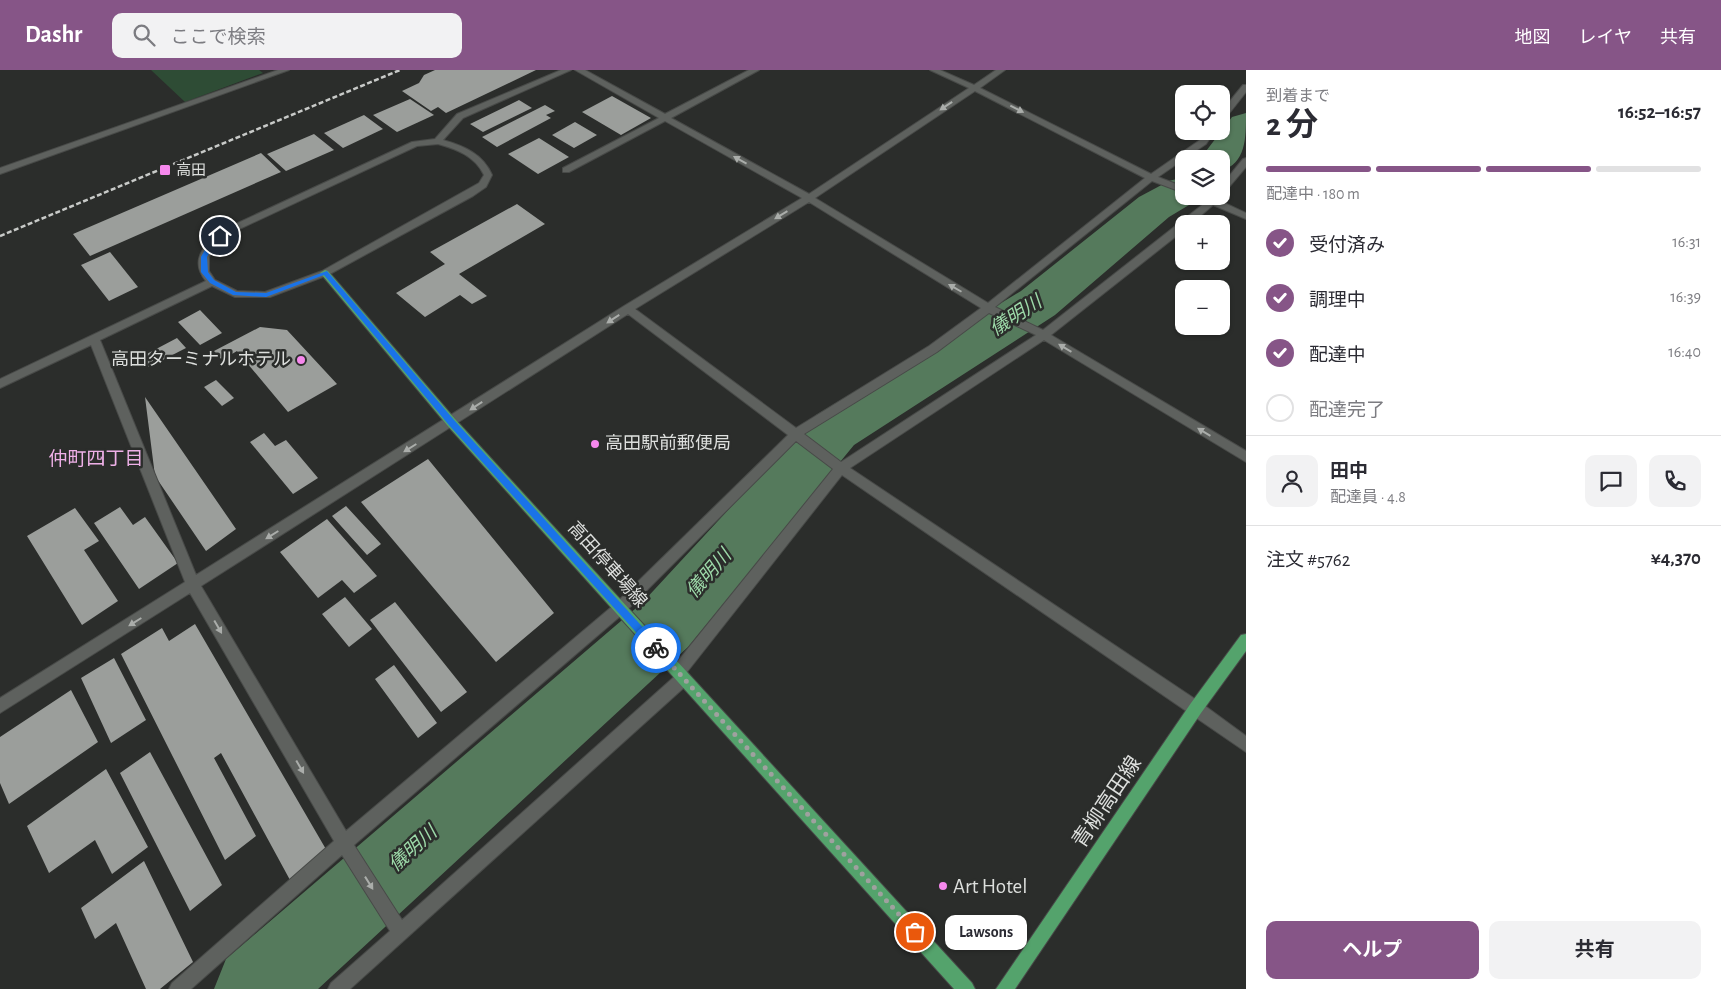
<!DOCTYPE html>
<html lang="ja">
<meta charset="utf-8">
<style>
body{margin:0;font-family:"Alegreya Sans","Noto Sans JP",sans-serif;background:#f2f2f3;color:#2b2b33;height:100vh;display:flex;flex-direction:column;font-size:19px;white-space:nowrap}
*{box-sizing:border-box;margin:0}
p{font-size:16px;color:#7c7c81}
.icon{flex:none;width:28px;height:28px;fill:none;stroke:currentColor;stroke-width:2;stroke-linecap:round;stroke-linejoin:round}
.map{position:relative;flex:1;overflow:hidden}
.drawer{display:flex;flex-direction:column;background:#fff;width:475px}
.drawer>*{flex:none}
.tools{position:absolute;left:1175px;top:15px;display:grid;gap:10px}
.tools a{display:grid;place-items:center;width:55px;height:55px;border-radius:10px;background:#fff;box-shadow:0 1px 4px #0004;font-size:25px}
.pin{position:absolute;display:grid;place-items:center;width:42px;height:42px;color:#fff;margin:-21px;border:2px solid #fff;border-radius:50%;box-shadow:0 1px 5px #0007}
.courier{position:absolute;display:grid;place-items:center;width:50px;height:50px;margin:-25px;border:4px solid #1a73e8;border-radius:50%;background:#fff;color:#222;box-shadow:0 1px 6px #0007}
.bubble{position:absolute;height:35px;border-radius:10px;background:#fff;box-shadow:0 1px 4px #0004;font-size:16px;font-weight:700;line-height:35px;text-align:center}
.overview em{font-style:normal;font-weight:700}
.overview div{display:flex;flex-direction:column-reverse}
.overview{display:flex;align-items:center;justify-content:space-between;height:85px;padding:0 20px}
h1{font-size:32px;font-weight:700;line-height:38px}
.bar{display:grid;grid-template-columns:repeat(4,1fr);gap:8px 5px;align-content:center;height:60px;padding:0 20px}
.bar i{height:6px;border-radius:4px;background:#e1e1e2}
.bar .on{background:#865587}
.bar p{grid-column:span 4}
.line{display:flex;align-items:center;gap:12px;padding:0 20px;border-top:1px solid #e1e1e2}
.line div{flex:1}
.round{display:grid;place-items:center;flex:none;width:52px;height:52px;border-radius:10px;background:#f2f2f3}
ol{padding:0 20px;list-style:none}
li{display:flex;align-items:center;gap:15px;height:55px}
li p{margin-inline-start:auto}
li .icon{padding:5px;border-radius:50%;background:#865587;color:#fff;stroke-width:4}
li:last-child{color:#7c7c81}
li i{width:28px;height:28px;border:2px solid #e1e1e2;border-radius:50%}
.action{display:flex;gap:10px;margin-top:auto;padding:10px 20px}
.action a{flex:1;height:58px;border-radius:10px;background:#865587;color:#fff;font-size:20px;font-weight:700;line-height:58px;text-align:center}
.action a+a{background:#f2f2f3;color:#2b2b33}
header{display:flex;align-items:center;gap:30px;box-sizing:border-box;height:70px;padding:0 25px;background:#865587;color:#fff}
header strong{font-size:24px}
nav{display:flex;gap:28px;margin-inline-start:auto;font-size:18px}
.search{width:350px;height:45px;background:#f2f2f3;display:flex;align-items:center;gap:12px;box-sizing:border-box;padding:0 18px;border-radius:10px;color:#7c7c81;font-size:19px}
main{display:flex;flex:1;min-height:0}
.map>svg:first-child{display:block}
</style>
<header>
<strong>Dashr</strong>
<div class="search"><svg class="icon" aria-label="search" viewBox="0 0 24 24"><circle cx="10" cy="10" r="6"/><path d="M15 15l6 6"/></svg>ここで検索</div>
<nav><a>地図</a><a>レイヤ</a><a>共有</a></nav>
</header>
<main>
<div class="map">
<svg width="1246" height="919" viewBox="0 0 1246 919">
<rect width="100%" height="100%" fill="#2b2d2b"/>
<path fill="#2e4c35" d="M151 0H259L263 3 185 32Z"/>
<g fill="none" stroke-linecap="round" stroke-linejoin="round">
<path fill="#557a5c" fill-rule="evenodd" d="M1246 43C1246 69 1246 93 1221 101V89H1200L1232 47Z
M1184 107V126H1201L1199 129 1169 147 1055 245 854 375 688 577 318 919H214L226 889 642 533 816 345 1021 221 1139 127 1169 111Z"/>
</g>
<path fill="#9b9e9b" d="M435 0H536L446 43 438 37 431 41 402 21 419 13 424 5Z
M612 26 651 48 621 65 582 42Z
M410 29 434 45 397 62 373 45Z
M519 30 532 38 483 62 470 54Z
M545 35 555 41 546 45 551 48 497 77 482 67Z
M364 45 383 59 343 78 324 63Z
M575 52 597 65 574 78 552 65Z
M314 64 334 80 286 101 267 84Z
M539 68 569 87 538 104 508 84Z
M261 83 281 102 90 186 73 164Z
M517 134 545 154 459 204 487 226 472 234 460 225 425 247 396 223 445 194 430 182Z
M110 182 138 217 109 231 81 195Z
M200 240 222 263 200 275 178 252Z
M260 257 287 260 337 314 288 342 237 281 222 290 214 281Z
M177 268 186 278 149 297 141 287Z
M216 310 234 328 222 336 204 317Z
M145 327 236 459 206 481 155 406Z
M264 363 275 376 286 370 318 408 293 424 250 372Z
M428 389 554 543 496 592 361 432Z
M346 436 381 474 367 485 332 446Z
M120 437 133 455 145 447 178 493 139 519 94 453Z
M75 438 99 471 84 480 118 531 82 555 27 466Z
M327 449 377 506 354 523 342 510 318 528 280 482Z
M345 527 372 559 349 577 322 544Z
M395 532 467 622 441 642 370 550Z
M195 554 327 781 290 810 221 683 214 688 256 766 225 790 121 584 162 558 169 571Z
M114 588 146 650 111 673 81 608Z
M394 595 437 653 418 668 375 609Z
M71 620 98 672 9 734 0 713V667Z
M150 682 222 815 190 841 120 703Z
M106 699 148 777 112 804 95 770 49 803 27 756Z
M144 791 193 892 160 919H146L116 853 95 869 81 838Z"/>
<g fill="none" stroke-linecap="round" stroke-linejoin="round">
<g stroke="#484a48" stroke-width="2">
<path id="minor" d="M278 0H289L0 104V98Z
M561 0H571L463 48 443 70C464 76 483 84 492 105L486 117 473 126 328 205 270 227H235L212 216 100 270 196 505 624 236 802 128 665 51 569 102H563V98L659 48 575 0H585L665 44 749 0H759L671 48 809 124 969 18 930 0H940L974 15 996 0H1005L980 18 1151 104 1200 70 1207 61H1215L1206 74 1158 107 1184 117V123L1152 111 995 237 1043 260 1206 132 1197 126H1221V116L1243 89 1246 88V97L1218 130 1246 143V149L1213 135 1191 154H1184V160L1051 265 1246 381V392L1044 270 850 398 1201 633 1246 666V682L842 405 687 602 691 608 689 613 350 919H328L331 913 390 861 342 785 191 919H169L172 913 334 771 190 523 0 643V628L185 512 91 275 0 318V309L206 211C187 188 208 171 227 158L412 72 435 69 457 44ZM975 21 1145 108 988 233 815 128ZM438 74C456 79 475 86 484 105L479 113 322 201 265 222 237 221 215 210 209 201V187L215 175 233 162 417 76ZM809 132 981 238 929 276 796 358 635 239ZM989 243 1036 265 841 392 804 364 937 282ZM628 244 788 365 615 534 346 761 201 516ZM796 371 833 399 673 597 671 602 674 607 402 850 354 775 625 542Z
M1243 15H1246V22L1224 50H1221V42Z"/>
</g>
<g stroke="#484a48" stroke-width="2">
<path id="major" d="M325 200 328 201 455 349 972 913 975 919H954L447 355 322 205 320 203Z
M1246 564V581L1201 643 1015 919H996L1191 633 1241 565Z"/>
</g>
<use href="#minor" fill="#5e615e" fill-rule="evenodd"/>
<use href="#major" fill="#54a36c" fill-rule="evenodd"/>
<path stroke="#c8cac8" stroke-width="2.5" stroke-dasharray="5 2.5" stroke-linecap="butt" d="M0 166 400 0"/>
</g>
<defs><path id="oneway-solid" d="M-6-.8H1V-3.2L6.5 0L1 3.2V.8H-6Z" transform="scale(1.25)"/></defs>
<g fill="#aaadaa">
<use href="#oneway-solid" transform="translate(946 36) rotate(146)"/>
<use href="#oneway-solid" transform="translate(1017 39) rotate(27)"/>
<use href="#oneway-solid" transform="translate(740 90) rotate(-151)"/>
<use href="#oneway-solid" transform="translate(781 145) rotate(149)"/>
<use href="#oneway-solid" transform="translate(955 218) rotate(-150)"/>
<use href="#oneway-solid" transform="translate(613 249) rotate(147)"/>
<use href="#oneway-solid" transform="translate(1065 278) rotate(-149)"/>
<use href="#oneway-solid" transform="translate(476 336) rotate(147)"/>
<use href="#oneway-solid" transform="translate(1204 362) rotate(-149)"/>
<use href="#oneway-solid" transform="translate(410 378) rotate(148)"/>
<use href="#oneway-solid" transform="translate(272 465) rotate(148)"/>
<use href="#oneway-solid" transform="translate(135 552) rotate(148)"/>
<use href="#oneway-solid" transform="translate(218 557) rotate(60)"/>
<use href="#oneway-solid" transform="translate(300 697) rotate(60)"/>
<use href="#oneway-solid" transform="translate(369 813) rotate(58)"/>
</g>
<path fill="#1a73e8" d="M218 165 224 166 214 175 207 187 208 202 214 210 236 222 266 223 327 201 454 350 659 575V581H653L448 354 324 205 266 227 233 225 210 213 201 202V187L209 172Z"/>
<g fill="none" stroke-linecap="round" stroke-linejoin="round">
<path stroke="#9fa19f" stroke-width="5" stroke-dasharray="0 9" d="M656 578 915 862"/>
</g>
<g fill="#f688ed" stroke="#2b2d2b" stroke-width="2">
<rect x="159" y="94" width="12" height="12" rx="2.5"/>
<circle cx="301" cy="290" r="5"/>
<circle cx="595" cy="374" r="5"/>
<circle cx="943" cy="816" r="5"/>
</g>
<g text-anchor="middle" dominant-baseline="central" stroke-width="5" stroke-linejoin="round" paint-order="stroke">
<g font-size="15" fill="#dddfdd" stroke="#2b2d2b" text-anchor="start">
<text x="176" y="100">高田</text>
</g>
<g font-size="18" fill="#dddfdd" stroke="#2b2d2b" text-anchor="end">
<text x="291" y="290">高田ターミナルホテル</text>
<text x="605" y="374" text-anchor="start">高田駅前郵便局</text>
</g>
<g font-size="18" fill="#dddfdd" stroke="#2b2d2b">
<text transform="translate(607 495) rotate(48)">高田停車場線</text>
</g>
<g font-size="19" font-style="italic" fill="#9ddaa9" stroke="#2b2d2b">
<text transform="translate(1016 246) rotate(-33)">儀明川</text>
<text transform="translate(709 504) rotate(-49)">儀明川</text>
<text transform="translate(413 779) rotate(-42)">儀明川</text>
</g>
<g font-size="19" fill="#eeb0e7" stroke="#2b2d2b">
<text x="96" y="389">仲町四丁目</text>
</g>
<g font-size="21" fill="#dddfdd" stroke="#2b2d2b">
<text transform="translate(1107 732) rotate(-56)">青柳高田線</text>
</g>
<g font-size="21" fill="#dddfdd" stroke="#2b2d2b" text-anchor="start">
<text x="953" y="816">Art Hotel</text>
</g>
</g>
</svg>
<div class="tools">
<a><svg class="icon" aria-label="locate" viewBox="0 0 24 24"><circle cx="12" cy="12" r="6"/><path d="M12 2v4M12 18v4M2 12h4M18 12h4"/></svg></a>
<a><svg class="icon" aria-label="layers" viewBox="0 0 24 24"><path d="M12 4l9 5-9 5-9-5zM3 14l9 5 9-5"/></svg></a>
<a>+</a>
<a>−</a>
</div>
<div class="pin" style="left:915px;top:862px;background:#ea580c"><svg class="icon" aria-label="bag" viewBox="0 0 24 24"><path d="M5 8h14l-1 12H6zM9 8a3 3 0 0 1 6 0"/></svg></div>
<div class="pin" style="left:220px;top:166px;background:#1f2937"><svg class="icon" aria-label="home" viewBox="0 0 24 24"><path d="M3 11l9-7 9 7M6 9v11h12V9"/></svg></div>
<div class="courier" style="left:656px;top:578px"><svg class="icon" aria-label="bike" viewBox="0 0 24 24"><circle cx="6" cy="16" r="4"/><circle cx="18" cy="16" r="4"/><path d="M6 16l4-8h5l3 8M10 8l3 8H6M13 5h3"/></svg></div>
<div class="bubble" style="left:945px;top:845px;width:82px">Lawsons</div>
</div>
<section class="drawer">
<div class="overview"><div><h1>2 分</h1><p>到着まで</p></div><em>16:52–16:57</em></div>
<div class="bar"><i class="on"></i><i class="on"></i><i class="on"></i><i></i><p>配達中 · 180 m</p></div>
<ol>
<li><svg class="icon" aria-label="check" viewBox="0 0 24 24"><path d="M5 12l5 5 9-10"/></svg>受付済み<p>16:31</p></li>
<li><svg class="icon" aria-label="check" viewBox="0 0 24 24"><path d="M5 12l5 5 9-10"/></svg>調理中<p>16:39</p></li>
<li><svg class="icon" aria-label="check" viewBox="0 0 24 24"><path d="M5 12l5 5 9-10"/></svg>配達中<p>16:40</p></li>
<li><i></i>配達完了</li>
</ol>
<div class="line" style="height:90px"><a class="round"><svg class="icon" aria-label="person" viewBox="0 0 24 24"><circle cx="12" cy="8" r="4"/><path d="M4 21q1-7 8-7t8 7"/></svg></a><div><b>田中</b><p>配達員 · 4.8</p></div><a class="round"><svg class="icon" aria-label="chat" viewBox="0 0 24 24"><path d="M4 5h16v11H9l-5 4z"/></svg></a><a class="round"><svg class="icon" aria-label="phone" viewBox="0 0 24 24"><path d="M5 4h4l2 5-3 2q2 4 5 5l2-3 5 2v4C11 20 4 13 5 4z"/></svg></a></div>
<div class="line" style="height:65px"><div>注文 #5762</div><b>¥4,370</b></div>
<div class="action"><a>ヘルプ</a><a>共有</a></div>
</section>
</main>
